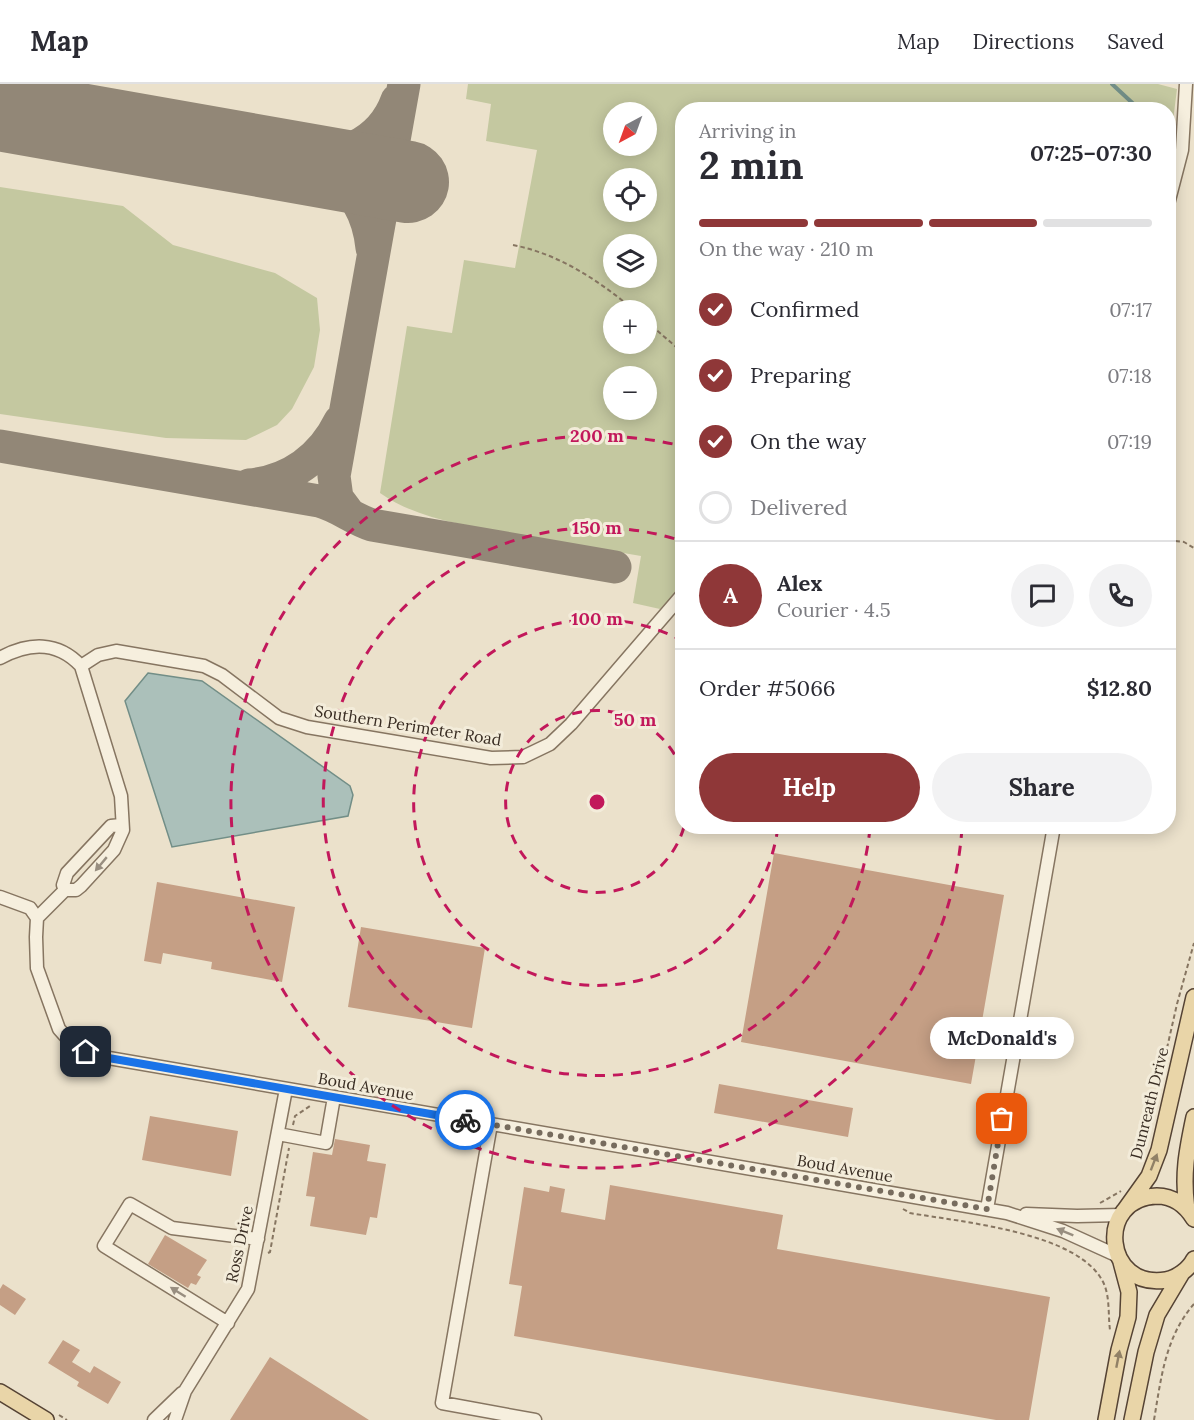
<!DOCTYPE html>
<meta charset="utf-8">
<style>
body{margin:0;font-family:Lora,serif;background:#f2f2f3;color:#2b2b33;height:100vh;display:flex;flex-direction:column;font-size:22px;white-space:nowrap}
*{box-sizing:border-box;margin:0}
p{font-size:20px;color:#7c7c81}
.icon{flex:none;width:33px;height:33px;fill:none;stroke:currentColor;stroke-width:2;stroke-linecap:round;stroke-linejoin:round}
.map{position:relative;flex:1;overflow:hidden}
.drawer{position:absolute;left:675px;top:18px;width:501px;height:732px;display:flex;flex-direction:column;background:#fff;border-radius:24px;box-shadow:0 3px 15px #0003}
.drawer>*{flex:none}
.needle{width:39px;rotate:221deg}
.controls{position:absolute;left:603px;top:18px;display:grid;gap:12px}
.controls a{display:grid;place-items:center;width:54px;height:54px;border-radius:50%;background:#fff;box-shadow:0 3px 15px #0003;font-size:30px}
.pin{position:absolute;display:grid;place-items:center;width:51px;height:51px;color:#fff;margin:-26px;border-radius:12px;box-shadow:0 3px 9px #0006}
.courier{position:absolute;display:grid;place-items:center;width:60px;height:60px;margin:-30px;border:4px solid #1a73e8;border-radius:50%;background:#fff;color:#222;box-shadow:0 2px 8px #0007}
.bubble{position:absolute;height:42px;border-radius:21px;background:#fff;box-shadow:0 3px 15px #0003;font-size:20px;font-weight:700;line-height:42px;text-align:center}
.headline em{font-style:normal;font-weight:700}
.headline div{display:flex;flex-direction:column-reverse}
.headline{display:flex;align-items:center;justify-content:space-between;height:102px;padding:0 24px}
h1{font-size:39px;font-weight:700;line-height:45px}
.bar{display:grid;grid-template-columns:repeat(4,1fr);gap:9px 6px;align-content:center;height:72px;padding:0 24px}
.bar i{height:8px;border-radius:4px;background:#e1e1e2}
.bar .selected{background:#8f3738}
.bar p{grid-column:span 4}
.line{display:flex;align-items:center;gap:15px;padding:0 24px;border-top:2px solid #e1e1e2}
.line div{flex:1}
.round{display:grid;place-items:center;flex:none;width:63px;height:63px;border-radius:32px;background:#f2f2f3}
ol{padding:0 24px;list-style:none}
li{display:flex;align-items:center;gap:18px;height:66px}
li p{margin-inline-start:auto}
li .icon{padding:6px;border-radius:50%;background:#8f3738;color:#fff;stroke-width:4}
li:last-child{color:#7c7c81}
li i{width:33px;height:33px;border:3px solid #e1e1e2;border-radius:50%}
.primary-button{display:flex;gap:12px;margin-top:auto;padding:12px 24px}
.primary-button a{flex:1;height:69px;border-radius:36px;background:#8f3738;color:#fff;font-size:24px;font-weight:700;line-height:69px;text-align:center}
.primary-button a+a{background:#f2f2f3;color:#2b2b33}
header{display:flex;align-items:center;gap:36px;box-sizing:border-box;height:84px;padding:0 30px;background:#fff;border-bottom:2px solid #e1e1e2}
header strong{font-size:28px}
nav{display:flex;gap:33px;margin-inline-start:auto;font-size:21px}
.map>svg:first-child{display:block}
</style>
<header>
<strong>Map</strong>
<nav><a>Map</a><a>Directions</a><a>Saved</a></nav>
</header>
<div class="map">
<svg width="1194" height="1336" viewBox="0 0 1194 1336">
<rect width="100%" height="100%" fill="#ebe1cb"/>
<path fill="#c4c8a0" fill-rule="evenodd" d="M468 0H1158L1177 5 1169 69 1168 26H682V502L660 525 633 519 641 472C600 465 559 458 519 451 472 442 420 437 380 409L407 242 452 249 464 176 515 184 537 66 486 57 491 20 466 15ZM614 28H646V62H614ZM614 94H646V128H614ZM614 160H646V194H614ZM614 226H646V260H614ZM614 292H646V326H614Z
M0 103 123 122 173 161 275 189 317 214 320 246 314 283 292 325 277 341 246 356 166 354 0 330Z"/>
<path fill="#abc0ba" stroke="#728e87" stroke-width="1.5" d="M148 589 202 597 350 702 353 711 348 732 172 763 125 617Z"/>
<g fill="none" stroke-linecap="round" stroke-linejoin="round">
<path stroke="#728e87" stroke-width="4" d="M1112 0 1140 26"/>
<path stroke="#928777" stroke-width="33" d="M294 78C338 72 380 63 397 16
M295 78C304 81 314 83 323 87 354 100 369 133 372 164
M0 362 319 417C340 423 353 435 372 441L615 483
M249 401C290 397 322 374 340 337
M349 430 337 414 334 392 404 0"/>
<path stroke="#928777" stroke-width="82" d="M0 26 408 98"/>
</g>
<path fill="#c59f85" d="M774 769 1004 811 971 1000 741 958Z
M157 798 295 823 282 898 211 885 212 878 163 869 161 880 144 877Z
M361 843 485 864 472 944 348 923Z
M719 1000 853 1024 848 1053 714 1029Z
M150 1032 238 1047 231 1092 142 1076Z
M335 1055 370 1061 367 1077 386 1080 377 1134 370 1133 366 1151 310 1142 315 1113 306 1112 313 1068 332 1071Z
M610 1101 783 1131 777 1165 1050 1213 1029 1336H996L514 1252 522 1202 509 1200 524 1103 549 1108 550 1102 565 1105 561 1128 605 1136Z
M165 1151 207 1176 197 1191 201 1193 196 1201 191 1199 188 1204 148 1180Z
M3 1200 26 1215 15 1231 0 1221V1205Z
M63 1256 80 1266 72 1278 90 1289 94 1282 121 1298 108 1320 77 1302 79 1298 48 1279Z
M270 1273 369 1336H230Z"/>
<g fill="none" stroke-linecap="round" stroke-linejoin="round">
<g stroke="#867561" stroke-width="15">
<path id="minor" d="M1168 120 1182 66 1186 0
M0 574C29 558 58 557 81 582L121 712 123 746 114 766 81 802 76 806H65
M81 582 98 571 116 567 204 582 222 591 279 634 307 643 491 674 523 673 550 660 571 640 682 511
M65 806 37 834 36 853 37 884 59 945 75 963 97 972 1007 1129 1063 1147 1118 1172
M65 806 63 801 67 789 111 742 121 741
M0 813 30 824 37 834
M491 1040 442 1319 535 1336
M278 1050 326 1059 334 1013
M987 1125 1054 742
M1026 1130 1077 1132 1121 1131
M228 1239 104 1162 130 1120 172 1144 258 1155
M154 1336 182 1309
M175 1336 185 1307 248 1205 286 1005"/>
</g>
<g stroke="#554334" stroke-width="18">
<path id="major" d="M1187 1125C1182 1091 1187 1066 1194 1033
M1124 1127 1149 1092 1159 1066 1194 913
M1194 1135C1186 1122 1173 1112 1157 1112 1095 1114 1104 1206 1166 1196 1177 1194 1189 1185 1194 1175
M0 1308 46 1336
M1106 1336 1119 1266 1128 1233 1129 1208 1121 1178
M1132 1336 1146 1268 1157 1231 1182 1189"/>
</g>
<path stroke="#867561" stroke-width="2" stroke-dasharray="4.5 3" stroke-linecap="butt" d="M513 161C559 170 598 196 634 226
M646 237 682 268
M1168 456 1184 458 1194 464
M1167 964 1177 920 1194 859
M293 1041 295 1032 310 1022
M1100 1119 1121 1107
M903 1125 910 1129C960 1138 1081 1148 1104 1200 1110 1214 1108 1231 1110 1246
M268 1169 270 1168 289 1064
M59 1331 67 1336
M1154 1336C1161 1295 1165 1253 1194 1220"/>
<use href="#minor" stroke="#f6efde" stroke-width="12"/>
<use href="#major" stroke="#e9d5a8" stroke-width="15"/>
</g>
<defs><path id="oneway-solid" d="M-6-.8H1V-3.2L6.5 0L1 3.2V.8H-6Z" transform="scale(1.5)"/></defs>
<g fill="#988e80">
<use href="#oneway-solid" transform="translate(101 780) rotate(130)"/>
<use href="#oneway-solid" transform="translate(1065 1148) rotate(-158)"/>
<use href="#oneway-solid" transform="translate(178 1208) rotate(-148)"/>
</g>
<g fill="#918166">
<use href="#oneway-solid" transform="translate(1154 1078) rotate(-69)"/>
<use href="#oneway-solid" transform="translate(1118 1275) rotate(-79)"/>
</g>
<g fill="none" stroke-linecap="round" stroke-linejoin="round">
<path stroke="#776c5e" stroke-width="6" stroke-dasharray="0 10.8" d="M465 1036 987 1125 1002 1035"/>
<path stroke="#1a73e8" stroke-width="8" d="M86 968 97 972 465 1036"/>
</g>
<g fill="none" stroke="#c2185b" stroke-width="3" stroke-dasharray="10 8">
<path d="M684 743A91 91 0 1 1 682 686"/>
<path d="M778 743A183 183 0 1 1 681 556"/>
<path d="M870 744A274 274 0 1 1 682 457"/>
<path d="M962 744A366 366 0 1 1 682 362"/>
</g>
<g text-anchor="middle" dominant-baseline="central" stroke-width="6" stroke-linejoin="round" paint-order="stroke">
<g font-size="16" fill="#392d23" stroke="#f3ecda">
<text transform="translate(408 641) rotate(9)">Southern Perimeter Road</text>
<text transform="translate(366 1002) rotate(10)">Boud Avenue</text>
<text transform="translate(1149 1019) rotate(-76)">Dunreath Drive</text>
<text transform="translate(845 1084) rotate(10)">Boud Avenue</text>
<text transform="translate(239 1160) rotate(-78)">Ross Drive</text>
</g>
</g>
<circle cx="597" cy="718" r="9" fill="#c2185b" stroke="#f3ecda" stroke-width="3"/>
<g font-size="18" text-anchor="middle" font-weight="bold" fill="#c2185b" stroke="#f3ecda" stroke-width="6" stroke-linejoin="round" paint-order="stroke">
<text x="597" y="358">200 m</text>
<text x="597" y="450">150 m</text>
<text x="597" y="541">100 m</text>
<text x="635" y="642">50 m</text>
</g>
</svg>
<div class="controls">
<a><svg class="needle" viewBox="-14 -14 28 28"><path d="M0-13l5 13h-10z" fill="#e53935"/><path d="M0 13l5-13h-10z" fill="#7c7c81"/></svg></a>
<a><svg class="icon" aria-label="locate" viewBox="0 0 24 24"><circle cx="12" cy="12" r="6"/><path d="M12 2v4M12 18v4M2 12h4M18 12h4"/></svg></a>
<a><svg class="icon" aria-label="layers" viewBox="0 0 24 24"><path d="M12 4l9 5-9 5-9-5zM3 14l9 5 9-5"/></svg></a>
<a>+</a>
<a>−</a>
</div>
<div class="pin" style="left:1002px;top:1035px;background:#ea580c"><svg class="icon" aria-label="bag" viewBox="0 0 24 24"><path d="M5 8h14l-1 12H6zM9 8a3 3 0 0 1 6 0"/></svg></div>
<div class="pin" style="left:86px;top:968px;background:#1f2937"><svg class="icon" aria-label="home" viewBox="0 0 24 24"><path d="M3 11l9-7 9 7M6 9v11h12V9"/></svg></div>
<div class="courier" style="left:465px;top:1036px"><svg class="icon" aria-label="bike" viewBox="0 0 24 24"><circle cx="6" cy="16" r="4"/><circle cx="18" cy="16" r="4"/><path d="M6 16l4-8h5l3 8M10 8l3 8H6M13 5h3"/></svg></div>
<div class="bubble" style="left:930px;top:933px;width:144px">McDonald's</div>
<section class="drawer">
<div class="headline"><div><h1>2 min</h1><p>Arriving in</p></div><em>07:25–07:30</em></div>
<div class="bar"><i class="selected"></i><i class="selected"></i><i class="selected"></i><i></i><p>On the way · 210 m</p></div>
<ol>
<li><svg class="icon" aria-label="check" viewBox="0 0 24 24"><path d="M5 12l5 5 9-10"/></svg>Confirmed<p>07:17</p></li>
<li><svg class="icon" aria-label="check" viewBox="0 0 24 24"><path d="M5 12l5 5 9-10"/></svg>Preparing<p>07:18</p></li>
<li><svg class="icon" aria-label="check" viewBox="0 0 24 24"><path d="M5 12l5 5 9-10"/></svg>On the way<p>07:19</p></li>
<li><i></i>Delivered</li>
</ol>
<div class="line" style="height:108px"><b class="round" style="background:#8f3738;color:#fff">A</b><div><b>Alex</b><p>Courier · 4.5</p></div><a class="round"><svg class="icon" aria-label="chat" viewBox="0 0 24 24"><path d="M4 5h16v11H9l-5 4z"/></svg></a><a class="round"><svg class="icon" aria-label="phone" viewBox="0 0 24 24"><path d="M5 4h4l2 5-3 2q2 4 5 5l2-3 5 2v4C11 20 4 13 5 4z"/></svg></a></div>
<div class="line" style="height:78px"><div>Order #5066</div><b>$12.80</b></div>
<div class="primary-button"><a>Help</a><a>Share</a></div>
</section>
</div>
